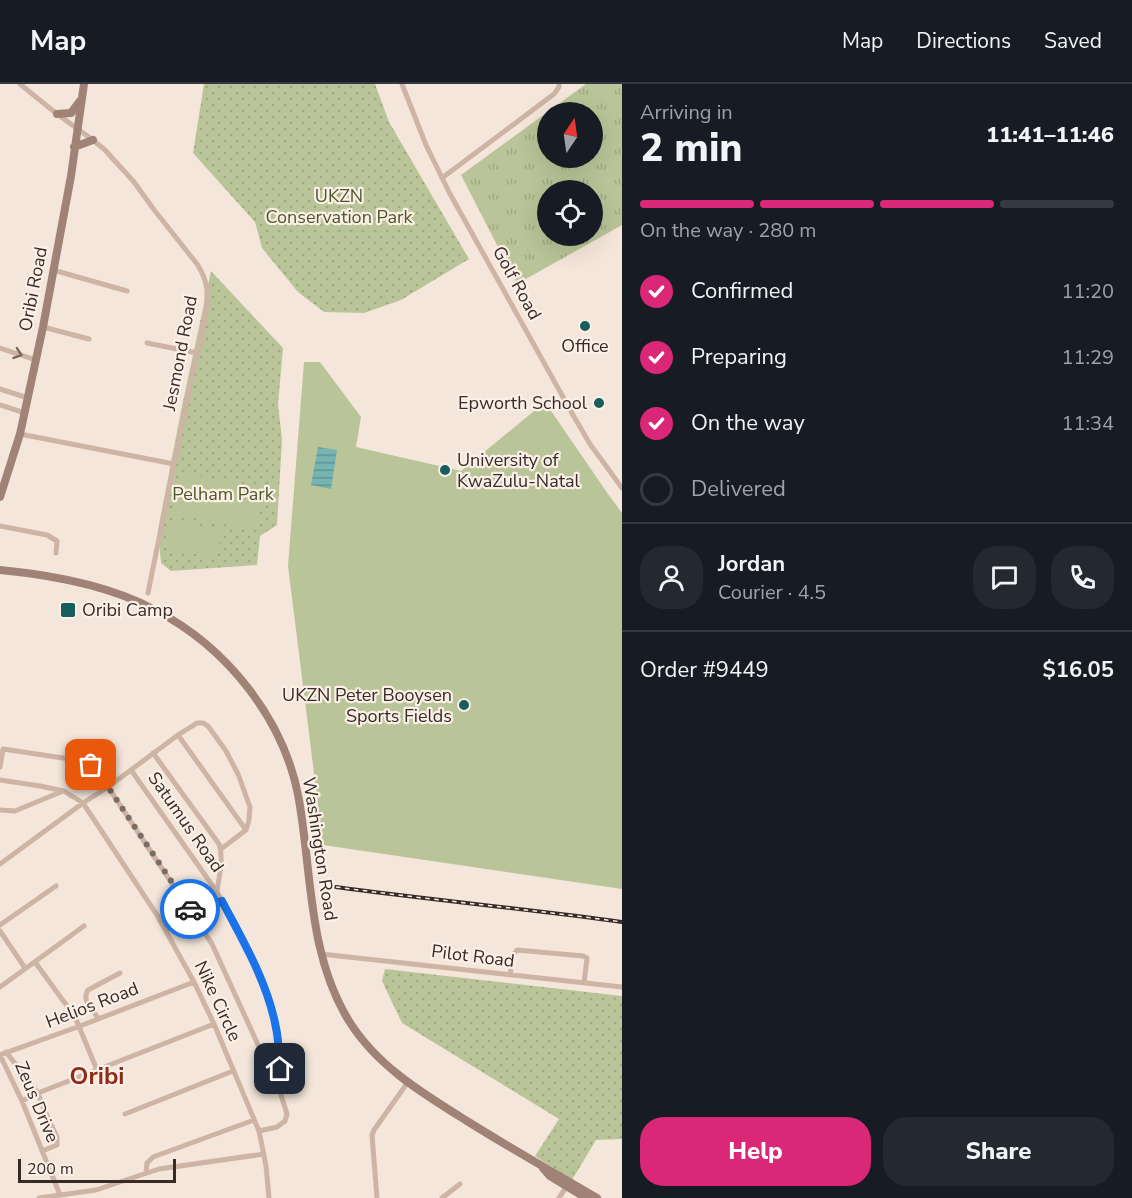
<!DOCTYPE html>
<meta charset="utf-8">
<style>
body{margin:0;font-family:"Nunito Sans",sans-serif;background:#242831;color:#f1f3f6;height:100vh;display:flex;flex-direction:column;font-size:22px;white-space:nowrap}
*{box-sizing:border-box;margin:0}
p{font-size:20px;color:#9ea1a6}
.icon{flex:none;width:33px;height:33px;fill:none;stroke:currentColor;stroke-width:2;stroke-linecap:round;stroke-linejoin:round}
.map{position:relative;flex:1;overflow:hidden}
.drawer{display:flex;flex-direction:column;background:#171b24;width:510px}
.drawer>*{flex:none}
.needle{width:39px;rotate:13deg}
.controls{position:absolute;left:537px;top:18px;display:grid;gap:12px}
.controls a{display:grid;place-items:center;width:66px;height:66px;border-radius:50%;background:#171b24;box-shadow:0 6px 24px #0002;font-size:30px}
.scale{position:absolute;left:18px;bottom:15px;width:158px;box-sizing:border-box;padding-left:6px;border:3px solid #382b27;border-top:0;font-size:16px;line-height:21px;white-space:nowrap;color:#382b27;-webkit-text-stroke:4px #fbf0e7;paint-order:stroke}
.pin{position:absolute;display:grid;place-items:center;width:51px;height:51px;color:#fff;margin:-26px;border-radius:12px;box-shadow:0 3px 9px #0006}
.courier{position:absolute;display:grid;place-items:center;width:60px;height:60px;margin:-30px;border:4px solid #1a73e8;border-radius:50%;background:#fff;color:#222;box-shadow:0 2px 8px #0007}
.headline em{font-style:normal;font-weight:800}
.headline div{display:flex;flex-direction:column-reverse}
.headline{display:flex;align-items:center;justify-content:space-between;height:102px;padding:0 18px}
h1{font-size:39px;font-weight:800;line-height:45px}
.bar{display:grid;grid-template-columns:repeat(4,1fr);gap:9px 6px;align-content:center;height:72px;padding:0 18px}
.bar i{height:8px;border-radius:4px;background:#363941}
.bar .current{background:#db2777}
.bar p{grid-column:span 4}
.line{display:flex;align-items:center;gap:15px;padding:0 18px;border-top:2px solid #363941}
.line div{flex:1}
.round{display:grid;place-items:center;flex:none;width:63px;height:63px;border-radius:24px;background:#242831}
ol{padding:0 18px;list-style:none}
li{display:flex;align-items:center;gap:18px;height:66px}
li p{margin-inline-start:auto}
li .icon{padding:6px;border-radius:50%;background:#db2777;color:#fff;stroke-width:4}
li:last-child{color:#9ea1a6}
li i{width:33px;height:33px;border:3px solid #363941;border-radius:50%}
.primary-button{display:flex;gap:12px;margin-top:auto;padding:12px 18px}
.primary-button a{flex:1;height:69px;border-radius:24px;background:#db2777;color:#fff;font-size:24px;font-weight:800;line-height:69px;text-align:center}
.primary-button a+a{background:#242831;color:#f1f3f6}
header{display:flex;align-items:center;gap:36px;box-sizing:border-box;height:84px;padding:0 30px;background:#171b24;border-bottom:2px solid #363941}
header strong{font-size:28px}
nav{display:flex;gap:33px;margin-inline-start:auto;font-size:21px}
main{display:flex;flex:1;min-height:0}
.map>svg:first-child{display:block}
</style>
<header>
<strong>Map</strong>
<nav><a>Map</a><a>Directions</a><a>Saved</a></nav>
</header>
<main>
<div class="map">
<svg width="622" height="1114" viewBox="0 0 622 1114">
<defs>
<pattern id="grass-tufts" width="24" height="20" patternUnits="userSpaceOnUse" patternTransform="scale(1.5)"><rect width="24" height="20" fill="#b9c598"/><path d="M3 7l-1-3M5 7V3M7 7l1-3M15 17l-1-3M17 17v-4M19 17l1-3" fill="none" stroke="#a0a983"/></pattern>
<pattern id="park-dots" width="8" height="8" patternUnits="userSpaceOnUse" patternTransform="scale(1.5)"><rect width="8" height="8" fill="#b9c598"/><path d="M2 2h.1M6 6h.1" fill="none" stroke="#a0a983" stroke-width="1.8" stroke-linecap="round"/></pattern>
<pattern id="water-rules" width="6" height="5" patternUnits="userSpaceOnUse" patternTransform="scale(1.5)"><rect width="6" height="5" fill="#76b4b2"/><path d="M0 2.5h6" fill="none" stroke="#629391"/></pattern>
</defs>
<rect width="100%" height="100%" fill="#f4e6da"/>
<path fill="url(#grass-tufts)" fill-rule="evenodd" d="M586 0H622V141L517 200 461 91ZM548 28H592V74H548ZM548 106H592V152H548Z"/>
<path fill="url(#park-dots)" d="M204 0H375L389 38 469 175 401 216 364 229 324 228 298 208 262 164 255 138 193 69Z
M211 187 283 264 278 320 282 356 277 441 260 452 257 481 171 487 161 479 158 446 181 327Z
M385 885 622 912V1055L596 1056 572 1096 535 1072 559 1035 402 939 382 897Z"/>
<path fill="#b9c598" d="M304 278H320L361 333 356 363 461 387 545 318 608 410 622 429V805L323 761 288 482Z
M182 389 263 404 255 446 174 430Z
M169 436 222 446 216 474 164 464Z"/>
<path fill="url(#water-rules)" d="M318 363 337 366 331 405 311 401Z"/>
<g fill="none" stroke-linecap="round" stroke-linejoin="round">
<path stroke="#cdb4a5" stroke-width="5" d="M20 0 57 30 93 56 105 66 134 98 155 127 197 180C203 189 206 196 207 206 208 238 196 270 190 301 176 370 162 440 148 509
M402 0 426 61 449 108 573 331 590 360 622 404
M442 94 554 10 559 3V0
M53 186 127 207
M43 243 89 255
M147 259 197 269
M0 264 36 276
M0 305 28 314
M0 321 25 329
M20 350 174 380
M0 442 47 451 57 457 56 469
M178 651 246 746
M153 669 219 760C224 774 219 793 217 807
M0 683 3 665 83 677 93 684 108 703 212 860 281 1011 287 1030 285 1037 277 1043 259 1047
M131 686 217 808 244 858 267 911 276 943 281 1006
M0 696 40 702 64 707 83 719 157 831 194 898 214 940 259 1047 266 1082 269 1114
M0 726 15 727 63 707
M0 780 83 719 108 703 178 651 197 639H203L208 642 226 667 238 690 250 723 249 736 246 746 221 765
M0 841 56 802
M166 846 194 830 222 817
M0 847 25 884
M321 870 622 903
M35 878 75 933 97 986
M510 891 513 871 517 866 583 872 587 874 584 899
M0 903 84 842
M98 934C92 925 81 916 88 906L120 889
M6 968 38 1009 42 1021 57 1053V1061L42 1067
M0 971 80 942 194 898
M0 971 22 1017 60 1111
M22 1017 38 1009 214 940
M125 1030 233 987
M146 1089 147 1079 153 1073 254 1036
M39 1114 96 1106 159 1085 264 1070
M377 1114 372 1051 374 1046 408 998
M442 1114 460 1100
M559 1114 567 1102"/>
<path stroke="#a18276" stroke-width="8" d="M57 30 71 29 80 17
M74 63 93 56
M0 413 20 350 43 243 71 92 84 0
M0 486C52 491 109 501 155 526 227 563 285 636 299 716 312 790 308 871 349 937 377 982 422 1009 467 1037 510 1064 553 1088 597 1114
M543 1084 550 1092 586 1114"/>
<g stroke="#382b27" stroke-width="4">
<path id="rail" d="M336 803C432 816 527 825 622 838"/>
</g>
<use href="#rail" stroke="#fbf0e7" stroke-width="1.5" stroke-dasharray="4.5" stroke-linecap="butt"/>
</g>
<defs><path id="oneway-chevron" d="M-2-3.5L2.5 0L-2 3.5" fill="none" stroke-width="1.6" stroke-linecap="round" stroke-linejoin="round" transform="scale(1.5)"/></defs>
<use stroke="#7b6960" href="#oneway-chevron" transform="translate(18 270) rotate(19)"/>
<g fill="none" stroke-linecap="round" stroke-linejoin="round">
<path stroke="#7a6c66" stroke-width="6" stroke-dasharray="0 10.8" d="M91 681 108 703 190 825"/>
<path stroke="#1a73e8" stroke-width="8" d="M190 825 194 830 222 817C243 857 268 899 276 944 279 957 279 972 280 985"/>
</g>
<g fill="#185e5d" stroke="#fbf0e7" stroke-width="2">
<circle cx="585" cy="242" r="6"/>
<circle cx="599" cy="319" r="6"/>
<circle cx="445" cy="386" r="6"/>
<rect x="60" y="518" width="16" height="16" rx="3"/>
<circle cx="464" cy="621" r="6"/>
</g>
<g text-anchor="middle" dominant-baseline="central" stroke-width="4.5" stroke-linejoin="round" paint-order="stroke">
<g font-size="18" fill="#4b5928" stroke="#fbf0e7">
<text x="339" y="112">UKZN<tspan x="339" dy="21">Conservation Park</tspan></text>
<text x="223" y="410">Pelham Park</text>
</g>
<g font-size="18" fill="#382b27" stroke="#fbf0e7">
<text transform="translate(517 199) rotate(61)">Golf Road</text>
<text transform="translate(33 205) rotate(-79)">Oribi Road</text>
<text transform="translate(180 269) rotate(-79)">Jesmond Road</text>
<text transform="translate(186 738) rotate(55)">Satumus Road</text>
<text transform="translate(320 765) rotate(81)">Washington Road</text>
<text transform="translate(473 872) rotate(7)">Pilot Road</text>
<text transform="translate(218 917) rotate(65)">Nike Circle</text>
<text transform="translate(92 921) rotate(-21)">Helios Road</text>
<text transform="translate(37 1018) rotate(67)">Zeus Drive</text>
</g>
<g font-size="18" fill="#382b27" stroke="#fbf0e7" text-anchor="end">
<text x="585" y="262" text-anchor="middle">Office</text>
<text x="587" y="319">Epworth School</text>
<text x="457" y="376" text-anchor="start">University of<tspan x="457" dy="21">KwaZulu-Natal</tspan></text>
<text x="82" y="526" text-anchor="start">Oribi Camp</text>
<text x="452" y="611">UKZN Peter Booysen<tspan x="452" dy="21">Sports Fields</tspan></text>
</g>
<g font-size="24" font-weight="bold" fill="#8f2b18" stroke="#fbf0e7">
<text x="97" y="992">Oribi</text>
</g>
</g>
</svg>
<div class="controls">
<a><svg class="needle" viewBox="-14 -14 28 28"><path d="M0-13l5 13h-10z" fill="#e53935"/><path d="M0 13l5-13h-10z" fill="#9ea1a6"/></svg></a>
<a><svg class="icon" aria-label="locate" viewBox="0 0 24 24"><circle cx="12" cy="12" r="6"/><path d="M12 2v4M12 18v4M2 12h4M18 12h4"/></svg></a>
</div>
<div class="scale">200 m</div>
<div class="pin" style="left:91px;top:681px;background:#ea580c"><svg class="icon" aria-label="bag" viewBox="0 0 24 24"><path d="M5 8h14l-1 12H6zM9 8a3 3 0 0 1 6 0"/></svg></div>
<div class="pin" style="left:280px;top:985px;background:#1f2937"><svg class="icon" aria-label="home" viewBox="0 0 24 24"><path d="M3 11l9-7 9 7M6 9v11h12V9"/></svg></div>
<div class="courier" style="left:190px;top:825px"><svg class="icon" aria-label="car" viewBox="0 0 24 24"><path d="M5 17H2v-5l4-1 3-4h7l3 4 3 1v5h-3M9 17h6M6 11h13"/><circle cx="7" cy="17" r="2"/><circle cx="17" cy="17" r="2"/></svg></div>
</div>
<section class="drawer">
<div class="headline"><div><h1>2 min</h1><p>Arriving in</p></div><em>11:41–11:46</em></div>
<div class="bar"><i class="current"></i><i class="current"></i><i class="current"></i><i></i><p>On the way · 280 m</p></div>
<ol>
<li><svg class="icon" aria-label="check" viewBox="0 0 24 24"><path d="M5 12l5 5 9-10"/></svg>Confirmed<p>11:20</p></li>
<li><svg class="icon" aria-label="check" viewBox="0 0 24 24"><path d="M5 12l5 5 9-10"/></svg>Preparing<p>11:29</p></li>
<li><svg class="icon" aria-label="check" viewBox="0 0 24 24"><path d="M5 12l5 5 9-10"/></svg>On the way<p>11:34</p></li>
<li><i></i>Delivered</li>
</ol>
<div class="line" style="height:108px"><a class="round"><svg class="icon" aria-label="person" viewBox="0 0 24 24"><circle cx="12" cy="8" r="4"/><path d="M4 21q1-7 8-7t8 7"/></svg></a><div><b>Jordan</b><p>Courier · 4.5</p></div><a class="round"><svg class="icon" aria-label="chat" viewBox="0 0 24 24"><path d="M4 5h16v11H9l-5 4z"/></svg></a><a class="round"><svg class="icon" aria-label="phone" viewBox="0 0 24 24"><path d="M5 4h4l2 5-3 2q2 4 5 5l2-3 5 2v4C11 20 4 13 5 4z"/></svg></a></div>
<div class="line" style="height:78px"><div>Order #9449</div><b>$16.05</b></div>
<div class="primary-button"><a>Help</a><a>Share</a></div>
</section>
</main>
